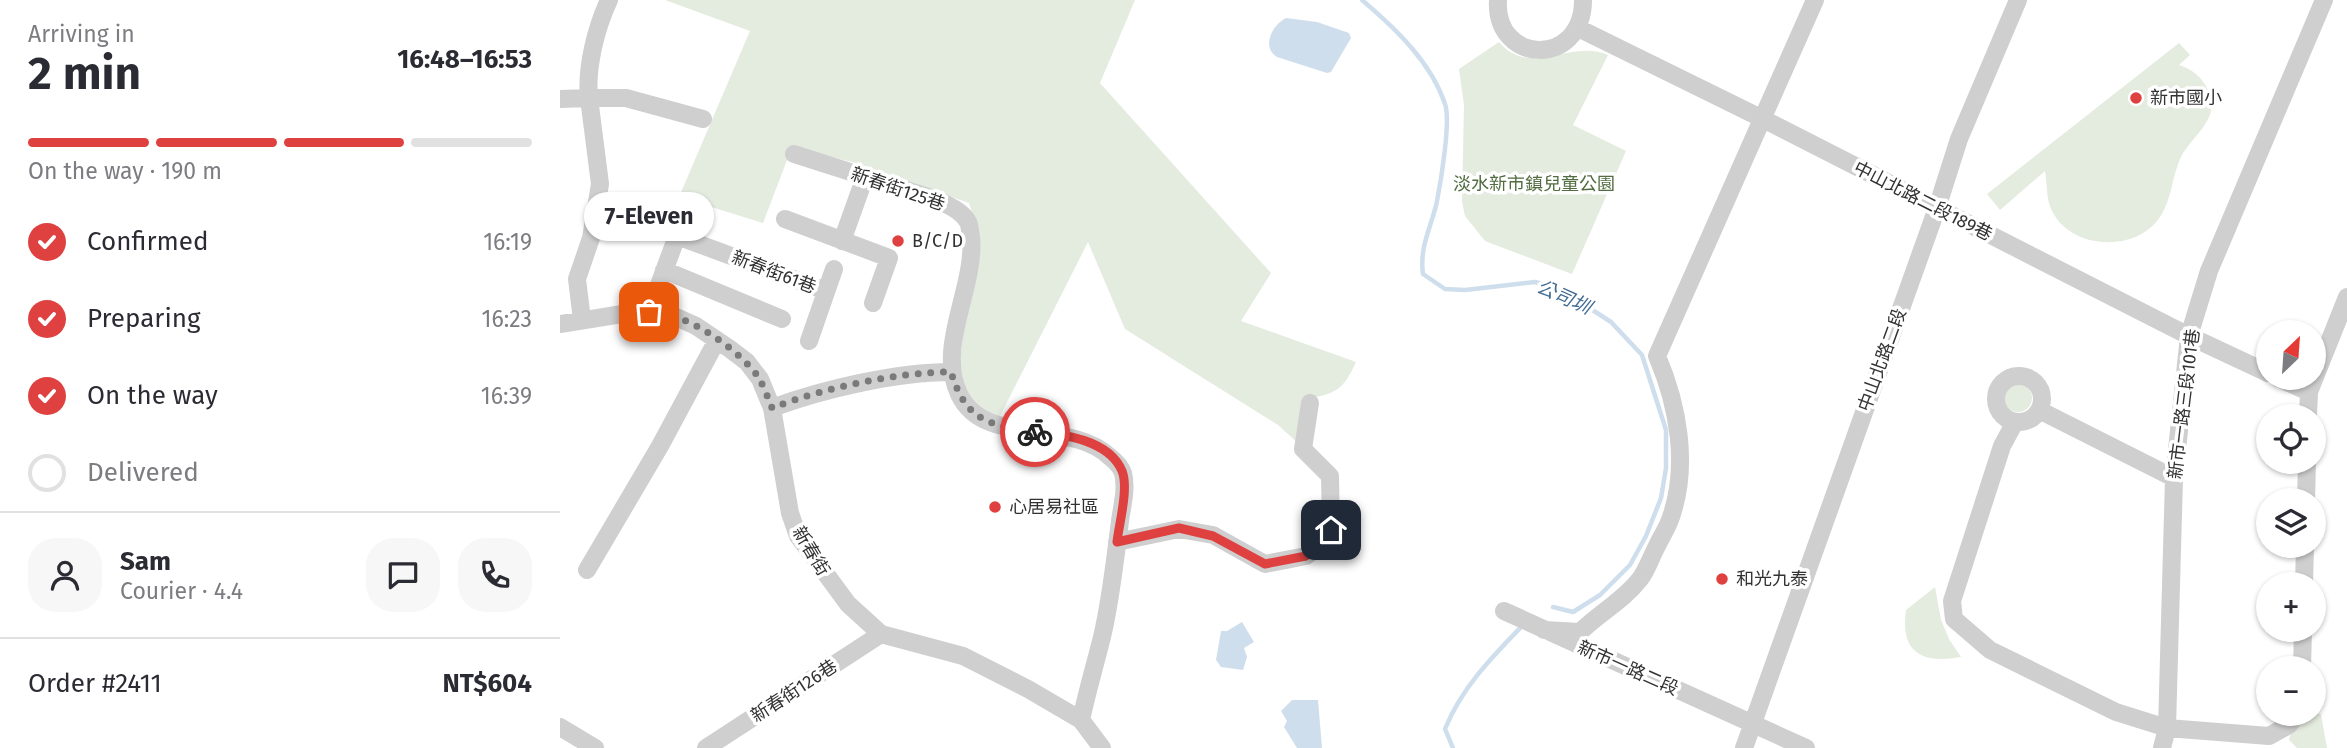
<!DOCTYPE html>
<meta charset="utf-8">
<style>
body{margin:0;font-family:"Fira Sans","Noto Sans TC",sans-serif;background:#f7f7f7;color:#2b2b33;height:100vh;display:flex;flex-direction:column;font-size:26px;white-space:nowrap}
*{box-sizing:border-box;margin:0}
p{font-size:23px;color:#7c7c81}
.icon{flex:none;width:38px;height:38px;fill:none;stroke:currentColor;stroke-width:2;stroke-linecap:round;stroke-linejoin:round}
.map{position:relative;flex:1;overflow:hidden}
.panel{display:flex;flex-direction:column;background:#fff;width:560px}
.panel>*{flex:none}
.needle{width:46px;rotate:25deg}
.buttons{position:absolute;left:1696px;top:320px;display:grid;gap:14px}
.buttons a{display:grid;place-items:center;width:70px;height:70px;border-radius:50%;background:#fff;box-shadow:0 2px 5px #0004;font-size:35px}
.pin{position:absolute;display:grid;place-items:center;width:60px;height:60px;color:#fff;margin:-30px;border-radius:14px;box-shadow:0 4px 10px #0006}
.courier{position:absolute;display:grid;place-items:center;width:70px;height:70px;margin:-35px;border:5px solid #de413f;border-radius:50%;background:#fff;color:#222;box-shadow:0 2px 9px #0007}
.bubble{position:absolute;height:49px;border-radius:24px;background:#fff;box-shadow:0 2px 5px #0004;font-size:23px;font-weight:700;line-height:49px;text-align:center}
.summary em{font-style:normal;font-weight:700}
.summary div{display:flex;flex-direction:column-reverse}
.summary{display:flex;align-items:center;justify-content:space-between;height:119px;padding:0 28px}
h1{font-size:46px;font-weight:700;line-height:52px}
.bar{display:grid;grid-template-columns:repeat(4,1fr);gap:10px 7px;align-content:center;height:84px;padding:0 28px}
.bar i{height:9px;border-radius:5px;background:#e1e1e2}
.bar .active{background:#de413f}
.bar p{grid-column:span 4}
.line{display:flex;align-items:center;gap:18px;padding:0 28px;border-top:2px solid #e1e1e2}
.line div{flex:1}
.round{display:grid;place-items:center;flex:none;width:74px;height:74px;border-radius:28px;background:#f7f7f7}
ol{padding:0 28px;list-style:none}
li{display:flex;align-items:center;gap:21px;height:77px}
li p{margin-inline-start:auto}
li .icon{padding:7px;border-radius:50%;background:#de413f;color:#fff;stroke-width:4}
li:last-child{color:#7c7c81}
li i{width:38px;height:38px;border:4px solid #e1e1e2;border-radius:50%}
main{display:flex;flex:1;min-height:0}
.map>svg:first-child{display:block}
</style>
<main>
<section class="panel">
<div class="summary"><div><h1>2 min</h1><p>Arriving in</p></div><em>16:48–16:53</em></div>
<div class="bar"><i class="active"></i><i class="active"></i><i class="active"></i><i></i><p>On the way · 190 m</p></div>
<ol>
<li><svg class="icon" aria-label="check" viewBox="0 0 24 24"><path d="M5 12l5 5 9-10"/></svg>Confirmed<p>16:19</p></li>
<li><svg class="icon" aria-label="check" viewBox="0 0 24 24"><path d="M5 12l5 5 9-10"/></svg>Preparing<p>16:23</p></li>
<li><svg class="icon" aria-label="check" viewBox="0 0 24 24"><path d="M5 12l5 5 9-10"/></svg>On the way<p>16:39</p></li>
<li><i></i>Delivered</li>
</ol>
<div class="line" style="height:126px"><a class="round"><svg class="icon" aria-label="person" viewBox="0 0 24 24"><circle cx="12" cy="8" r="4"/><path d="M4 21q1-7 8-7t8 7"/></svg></a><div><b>Sam</b><p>Courier · 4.4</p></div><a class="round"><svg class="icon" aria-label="chat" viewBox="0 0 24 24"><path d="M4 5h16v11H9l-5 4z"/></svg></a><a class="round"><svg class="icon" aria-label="phone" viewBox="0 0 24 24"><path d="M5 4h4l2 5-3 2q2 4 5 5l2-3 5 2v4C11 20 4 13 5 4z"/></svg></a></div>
<div class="line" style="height:91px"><div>Order #2411</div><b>NT$604</b></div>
</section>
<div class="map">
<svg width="1787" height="748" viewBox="0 0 1787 748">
<rect width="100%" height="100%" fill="#fff"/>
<path fill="#e4ebdf" d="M105 0H575L540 83 711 273 681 321 796 362C783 390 777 393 747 399L739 444 718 425 565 329 528 242 438 420 422 411 405 391 400 362 405 317 420 240 409 203 296 163 232 147 203 223 119 197 190 31Z
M939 42C970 79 1011 38 1048 55L1013 125 1066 151 1012 274 925 241 905 216 902 201 904 105 899 69Z
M1619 43 1630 55 1619 65C1629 68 1638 74 1644 83 1666 117 1635 131 1621 157 1611 178 1612 203 1597 221 1573 251 1516 249 1495 216 1485 201 1488 187 1485 171L1440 210 1427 194Z
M1444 398a14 14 0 1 1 28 0a14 14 0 1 1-28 0Z
M1375 587 1381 620 1389 639 1401 657C1362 664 1340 653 1346 610Z
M1748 714H1761L1767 748H1737L1729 740 1731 733Z"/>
<path fill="#cfdeec" d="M726 18 757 22 789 33 791 38 771 72 767 73 717 57C701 47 712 25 726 18Z
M682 622 694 642 684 648 687 657 683 670 661 667 656 660 661 631H667Z
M732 700H758L762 748H737L724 727 727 721 721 711Z"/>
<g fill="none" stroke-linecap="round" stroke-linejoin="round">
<path stroke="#cfdeec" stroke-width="4.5" d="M802 0C835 28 871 62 885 104 891 120 881 181 877 201 872 226 859 246 863 274L885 289 905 290 975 282 1000 289 1051 322 1082 355 1106 430V468L1101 498 1086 536 1070 565 1040 595 1013 612 993 607
M893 748 885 729C902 687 933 656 964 624"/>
<path stroke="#cfcfcf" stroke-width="18" d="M938 0C934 65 1023 68 1023 0
M1018 28 1203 119 1629 336 1708 373
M0 99 29 98C26 67 36 28 49 0
M234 154 378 200C389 206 402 211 408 222 410 226 410 232 411 237 416 287 376 346 399 394 424 448 509 418 550 457 555 461 561 467 563 473 567 489 562 506 560 521 555 560 551 599 542 637 535 665 527 692 521 720
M225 219 329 258 313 303
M282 241 301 188
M104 270 222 319
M89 312 117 236 266 291
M22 320 17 279 31 238 40 184 29 98H66L143 119
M0 324 68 313 89 312 116 317 136 326 170 349 187 362 200 379 212 408 230 513 238 536 288 604 321 634 403 656 468 689 521 720 542 748
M249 341 274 269
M1436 399a23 23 0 1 1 46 0a23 23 0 1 1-46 0Z
M1718 378 1749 392
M212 408C263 389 337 372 391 372
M1479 410 1614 478
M1748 416 1749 392 1787 297
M1455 422 1442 446 1392 601 1394 619 1430 650 1556 712 1607 728 1709 736 1729 725 1737 714
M1746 500 1747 462
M557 542 619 529 653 535 705 564 746 556 759 546 771 530 770 476 743 449 750 403
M27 570 100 446 157 340
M1744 584 1745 546
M944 611 1246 748
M984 630 1020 632C1039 613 1063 601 1080 579 1087 570 1091 557 1097 546 1101 537 1108 527 1111 517 1129 465 1118 405 1097 356L1255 0
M1742 668 1743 630
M0 727 35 748
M146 748 321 634
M1184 748 1377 208 1399 139 1458 0
M1602 748 1607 728 1614 478 1629 336 1649 271 1764 0"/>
</g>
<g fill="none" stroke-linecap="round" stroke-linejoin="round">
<path stroke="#7a7a7a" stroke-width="7" stroke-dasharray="0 12.6" d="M89 312C98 314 108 315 116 317 143 326 183 354 199 378 204 387 208 398 212 408 263 388 337 372 391 372 406 421 428 425 475 432"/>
<path stroke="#de413f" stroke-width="9" d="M475 432C504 434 549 440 562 471 569 488 559 524 557 542L619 528 653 536 705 564 746 556 759 546 771 530"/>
</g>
<g fill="#de413f" stroke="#fff" stroke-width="2.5">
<circle cx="1576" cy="98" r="7"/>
<circle cx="338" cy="241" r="7"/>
<circle cx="435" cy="507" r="7"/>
<circle cx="1162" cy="579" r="7"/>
</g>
<g text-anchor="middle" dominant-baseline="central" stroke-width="7" stroke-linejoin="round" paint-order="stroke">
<g font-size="18" fill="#323232" stroke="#fff" text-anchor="start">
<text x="1590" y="98">新市國小</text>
<text x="352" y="241">B/C/D</text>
<text x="449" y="507">心居易社區</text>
<text x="1176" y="579">和光九泰</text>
</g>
<g font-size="18" fill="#516d41" stroke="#fff">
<text x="974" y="184">淡水新市鎮兒童公園</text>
</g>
<g font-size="18" fill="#323232" stroke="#fff">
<text transform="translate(338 189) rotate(19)">新春街125巷</text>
<text transform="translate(1363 201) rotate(27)">中山北路二段189巷</text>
<text transform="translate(214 272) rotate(21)">新春街61巷</text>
<text transform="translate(1322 360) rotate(-70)">中山北路二段</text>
<text transform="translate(1624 404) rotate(-83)">新市一路三段101巷</text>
<text transform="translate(251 551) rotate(59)">新春街</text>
<text transform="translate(1068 668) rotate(24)">新市一路二段</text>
<text transform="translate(234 691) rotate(-33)">新春街126巷</text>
</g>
<g font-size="19" font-style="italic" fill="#426c92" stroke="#fff">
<text transform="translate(1004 297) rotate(24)">公司圳</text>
</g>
</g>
</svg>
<div class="buttons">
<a><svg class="needle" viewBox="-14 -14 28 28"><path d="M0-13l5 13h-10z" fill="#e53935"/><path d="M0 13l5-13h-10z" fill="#7c7c81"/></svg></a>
<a><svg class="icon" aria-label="locate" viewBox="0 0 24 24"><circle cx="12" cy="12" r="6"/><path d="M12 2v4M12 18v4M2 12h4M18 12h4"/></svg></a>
<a><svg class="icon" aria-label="layers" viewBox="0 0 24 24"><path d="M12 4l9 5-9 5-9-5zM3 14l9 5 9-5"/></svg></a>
<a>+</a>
<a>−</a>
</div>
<div class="pin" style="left:89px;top:312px;background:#ea580c"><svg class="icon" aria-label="bag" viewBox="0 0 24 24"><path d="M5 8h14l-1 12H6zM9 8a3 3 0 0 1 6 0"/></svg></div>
<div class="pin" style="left:771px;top:530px;background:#1f2937"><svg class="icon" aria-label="home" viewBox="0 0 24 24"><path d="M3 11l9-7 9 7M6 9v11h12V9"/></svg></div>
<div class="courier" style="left:475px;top:432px"><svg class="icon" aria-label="bike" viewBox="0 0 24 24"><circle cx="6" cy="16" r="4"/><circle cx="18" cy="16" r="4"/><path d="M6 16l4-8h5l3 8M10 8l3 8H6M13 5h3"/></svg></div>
<div class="bubble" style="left:24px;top:192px;width:130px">7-Eleven</div>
</div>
</main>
